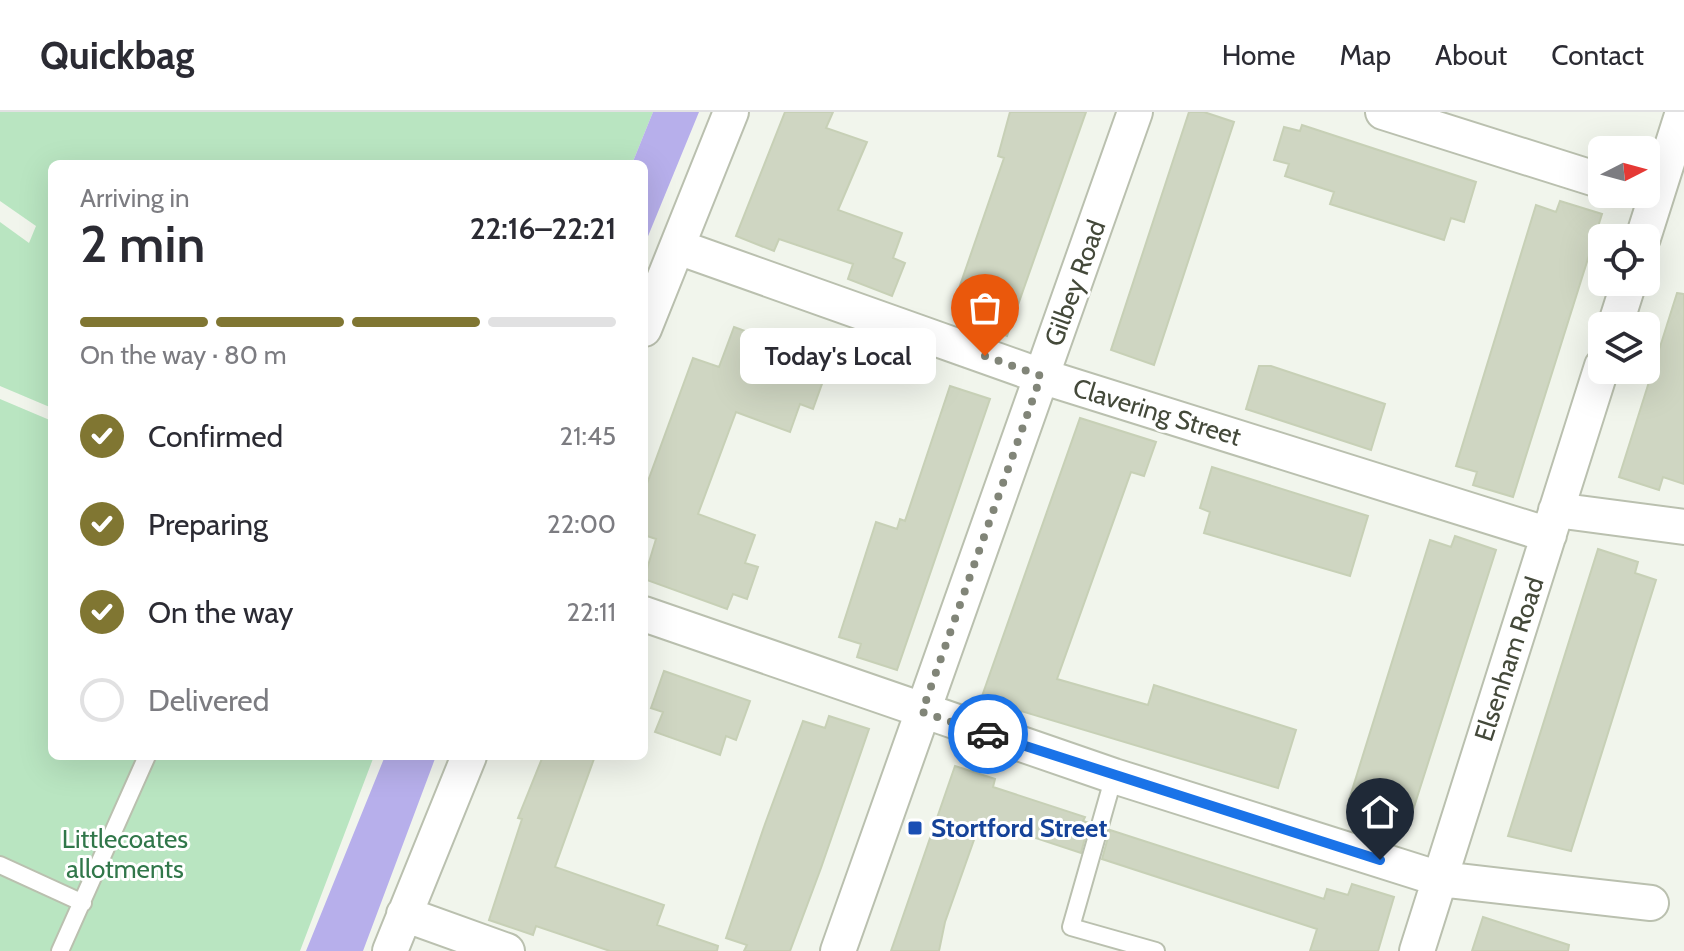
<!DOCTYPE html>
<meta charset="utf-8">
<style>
body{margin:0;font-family:Cabin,sans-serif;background:#f7f7f7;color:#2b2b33;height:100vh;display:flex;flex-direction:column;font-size:30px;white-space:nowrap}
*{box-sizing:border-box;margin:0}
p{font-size:26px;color:#7c7c81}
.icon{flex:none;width:44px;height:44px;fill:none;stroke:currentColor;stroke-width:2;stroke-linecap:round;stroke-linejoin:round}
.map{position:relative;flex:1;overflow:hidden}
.details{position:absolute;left:48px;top:48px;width:600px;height:600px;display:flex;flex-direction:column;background:#fff;border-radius:12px;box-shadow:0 8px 32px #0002}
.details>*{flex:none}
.needle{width:52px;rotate:84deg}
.controls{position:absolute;left:1588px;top:24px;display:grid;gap:16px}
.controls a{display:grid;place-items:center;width:72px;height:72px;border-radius:12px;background:#fff;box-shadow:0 8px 32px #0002;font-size:40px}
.pin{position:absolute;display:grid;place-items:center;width:68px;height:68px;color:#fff;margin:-82px -34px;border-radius:50% 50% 50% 0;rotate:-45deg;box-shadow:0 0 8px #0007}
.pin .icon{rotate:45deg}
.courier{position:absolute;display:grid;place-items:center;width:80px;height:80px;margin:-40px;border:6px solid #1a73e8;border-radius:50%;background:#fff;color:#222;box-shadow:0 2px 10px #0007}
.bubble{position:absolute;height:56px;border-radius:12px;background:#fff;box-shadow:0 8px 32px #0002;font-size:26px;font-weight:600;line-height:56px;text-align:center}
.head em{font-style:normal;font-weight:600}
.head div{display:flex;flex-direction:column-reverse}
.head{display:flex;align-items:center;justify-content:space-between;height:136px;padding:0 32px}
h1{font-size:52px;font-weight:600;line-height:60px}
.bar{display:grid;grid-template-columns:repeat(4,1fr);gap:12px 8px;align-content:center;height:96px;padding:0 32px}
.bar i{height:10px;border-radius:6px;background:#e1e1e2}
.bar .on{background:#807632}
.bar p{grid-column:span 4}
ol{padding:0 32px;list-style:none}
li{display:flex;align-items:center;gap:24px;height:88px}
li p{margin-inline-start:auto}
li .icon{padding:8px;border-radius:50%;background:#807632;color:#fff;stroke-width:4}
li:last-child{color:#7c7c81}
li i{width:44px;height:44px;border:4px solid #e1e1e2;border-radius:50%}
header{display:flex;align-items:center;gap:48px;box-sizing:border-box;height:112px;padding:0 40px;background:#fff;border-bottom:2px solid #e1e1e2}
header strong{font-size:38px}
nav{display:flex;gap:44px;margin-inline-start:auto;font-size:28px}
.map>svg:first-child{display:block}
</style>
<header>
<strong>Quickbag</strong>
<nav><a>Home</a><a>Map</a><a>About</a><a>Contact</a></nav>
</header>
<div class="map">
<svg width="1684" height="839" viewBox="0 0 1684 839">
<rect width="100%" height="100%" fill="#f1f5ec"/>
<path fill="#b9e5c1" d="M0 0H653L632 52H52V296L0 274V110L29 131 36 114 0 89Z
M0 287 52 309V644H374L300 839H0Z"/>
<path fill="#b7afeb" d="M653 0H699L644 134V52H632Z
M385 644H436L363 839H306Z"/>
<path fill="#cfd6c2" stroke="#c7d0b6" stroke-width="2" d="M785 0H833L826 16 867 30 838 98 902 121 893 146 905 151 892 184 848 167 853 152 779 127 774 139 736 124Z
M1010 0H1086L1007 224 972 211 976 199 954 191 1004 46 998 44Z
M1189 0H1204L1234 10 1154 253 1111 238Z
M1302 13 1476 70 1464 110 1451 106 1444 128 1330 92 1334 80 1285 64 1289 52 1274 48 1284 15 1300 19Z
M1560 89 1602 102 1513 385 1473 373 1477 360 1456 354 1536 93 1556 100Z
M1677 181 1684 182V372L1663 365 1659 378 1619 365Z
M734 215 818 246 811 264 823 269 813 297 800 292 790 320 736 300 698 402 755 423 745 451 758 455 747 487 733 482 727 497 644 467 656 427 644 423V380L693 246 719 255Z
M1259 254H1271L1385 292 1371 338 1246 297Z
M950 274 990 287 897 558 857 545 861 532 839 525 876 410 897 417 900 407 905 409Z
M1080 306 1156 330 1144 364 1131 360 1057 567 1148 593 1154 573 1296 618 1278 676 981 587Z
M1212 355 1368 404 1350 464 1204 421 1210 400 1200 396Z
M1455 424 1496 438 1406 720 1366 708 1370 695 1349 688 1430 428 1451 435Z
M1598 437 1638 450 1635 461 1656 468 1571 739 1508 724Z
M664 559 750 589 736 628 726 624 720 643 655 620 663 600 651 596Z
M829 604 869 617 821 756 790 839H744L747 833 726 826 765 712 803 609 825 616Z
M543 644H595L555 755 664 793 657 813 718 834 717 839H610L536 814 533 823 489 808 522 707 518 706Z
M955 654 995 667 993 675 1085 705 1083 709 1089 711 1081 741 981 708 945 810 939 839H891Z
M1110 718 1324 787 1327 777 1348 783 1352 772 1394 785 1378 839H1310L1317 817 1102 747Z
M1483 805 1569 833 1568 839H1472Z"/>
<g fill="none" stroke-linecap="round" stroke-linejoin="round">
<g stroke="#bac0af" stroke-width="20">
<path id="lane" d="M1114 664 1071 815 1156 839
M0 753 83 791
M60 839 147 644"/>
</g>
<g stroke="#bac0af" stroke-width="38">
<path id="street" d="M1383 0 1602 69
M1643 126 1683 0
M678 135 1041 264 1549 423
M1615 214 1629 170
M644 217 731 0
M1556 398 1684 415
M644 502 1114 664 1440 767 1651 791
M404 802 507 839
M390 839 469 644
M838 839 1135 0
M1417 839 1602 254"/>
</g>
<use href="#lane" stroke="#fff" stroke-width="16"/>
<use href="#street" stroke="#fff" stroke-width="34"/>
</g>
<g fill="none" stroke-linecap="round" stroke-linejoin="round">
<path stroke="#818578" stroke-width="8" stroke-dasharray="0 14.4" d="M985 244 1041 264 922 600 988 622"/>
<path stroke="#1a73e8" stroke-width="10" d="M988 622 1380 748"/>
</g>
<rect fill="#1a4fb4" stroke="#fff" stroke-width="3" x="907" y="708" width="16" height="16" rx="4"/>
<g text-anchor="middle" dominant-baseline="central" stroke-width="6" stroke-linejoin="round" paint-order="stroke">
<g font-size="26" fill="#44493a" stroke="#fff">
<text transform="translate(1075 171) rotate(-70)">Gilbey Road</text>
<text transform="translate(1157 300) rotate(17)">Clavering Street</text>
<text transform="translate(1509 547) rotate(-72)">Elsenham Road</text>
</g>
<g font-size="26" font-weight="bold" fill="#164399" stroke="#fff" text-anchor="start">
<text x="931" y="716">Stortford Street</text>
</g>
<g font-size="26" fill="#31774a" stroke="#fff">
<text x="125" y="727">Littlecoates<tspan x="125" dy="30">allotments</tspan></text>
</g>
</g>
</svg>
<div class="controls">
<a><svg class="needle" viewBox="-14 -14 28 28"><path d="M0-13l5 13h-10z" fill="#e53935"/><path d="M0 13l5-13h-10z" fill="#7c7c81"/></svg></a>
<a><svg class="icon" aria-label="locate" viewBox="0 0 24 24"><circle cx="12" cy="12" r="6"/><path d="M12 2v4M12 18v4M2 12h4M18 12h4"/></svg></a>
<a><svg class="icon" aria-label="layers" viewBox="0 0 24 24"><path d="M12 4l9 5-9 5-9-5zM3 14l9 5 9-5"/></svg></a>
</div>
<div class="pin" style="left:985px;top:244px;background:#ea580c"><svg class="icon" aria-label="bag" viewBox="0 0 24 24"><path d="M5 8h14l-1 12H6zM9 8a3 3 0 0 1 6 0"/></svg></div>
<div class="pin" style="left:1380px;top:748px;background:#1f2937"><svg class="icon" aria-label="home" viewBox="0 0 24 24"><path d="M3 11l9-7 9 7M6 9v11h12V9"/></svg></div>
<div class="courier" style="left:988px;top:622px"><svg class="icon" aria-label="car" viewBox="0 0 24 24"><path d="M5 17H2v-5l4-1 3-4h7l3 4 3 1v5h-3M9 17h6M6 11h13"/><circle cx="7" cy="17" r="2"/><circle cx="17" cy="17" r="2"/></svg></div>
<div class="bubble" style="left:740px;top:216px;width:196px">Today's Local</div>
<section class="details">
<div class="head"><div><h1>2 min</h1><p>Arriving in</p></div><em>22:16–22:21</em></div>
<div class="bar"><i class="on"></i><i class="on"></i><i class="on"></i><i></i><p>On the way · 80 m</p></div>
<ol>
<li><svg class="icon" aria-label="check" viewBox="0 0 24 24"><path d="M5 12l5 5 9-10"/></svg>Confirmed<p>21:45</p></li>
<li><svg class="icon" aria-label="check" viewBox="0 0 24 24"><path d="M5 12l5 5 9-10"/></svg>Preparing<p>22:00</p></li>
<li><svg class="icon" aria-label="check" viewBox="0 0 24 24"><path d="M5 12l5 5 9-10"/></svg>On the way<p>22:11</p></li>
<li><i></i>Delivered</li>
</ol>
</section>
</div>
